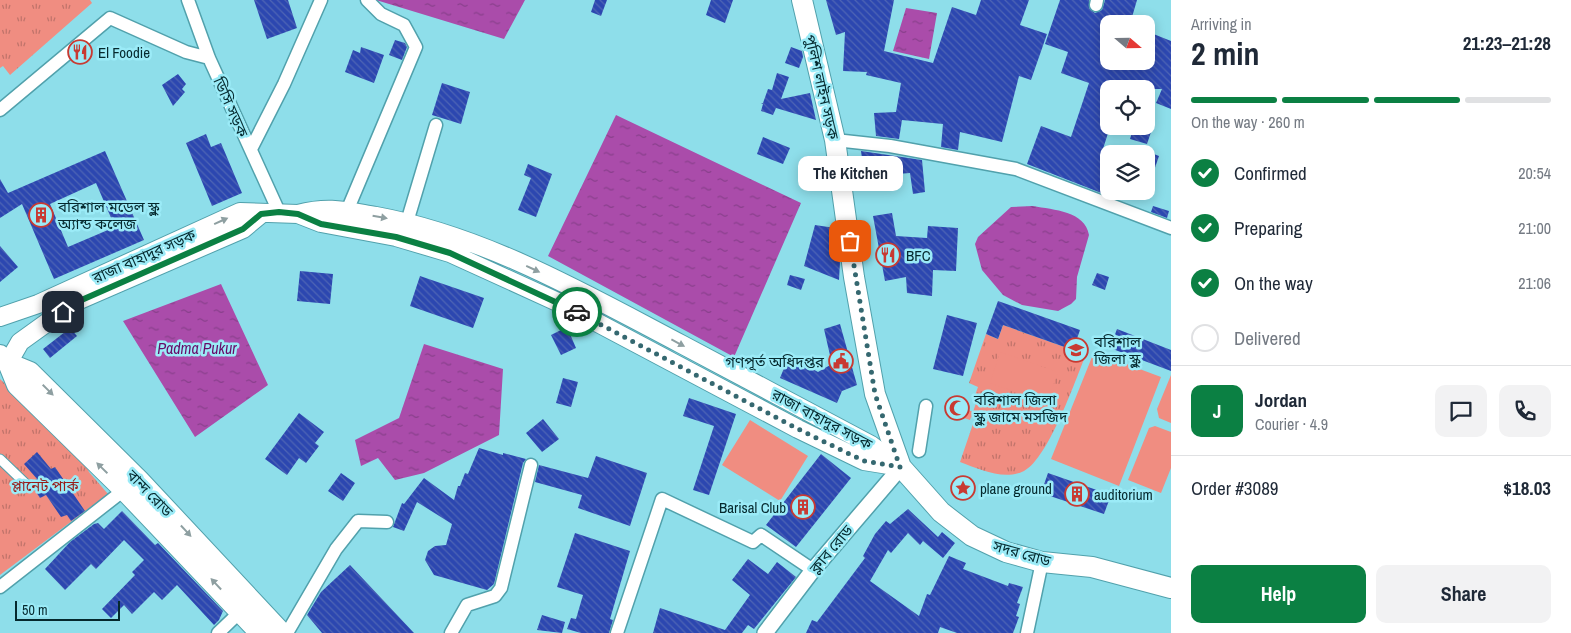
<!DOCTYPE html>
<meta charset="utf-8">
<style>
body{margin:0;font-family:"Archivo Narrow","Noto Sans Bengali",sans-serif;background:#f2f2f3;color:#1f2937;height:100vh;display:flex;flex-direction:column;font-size:19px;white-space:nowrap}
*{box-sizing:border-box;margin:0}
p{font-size:16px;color:#747a83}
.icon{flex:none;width:28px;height:28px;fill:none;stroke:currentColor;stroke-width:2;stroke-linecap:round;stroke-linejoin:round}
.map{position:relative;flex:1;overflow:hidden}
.details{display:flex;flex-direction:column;background:#fff;width:400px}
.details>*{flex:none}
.needle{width:32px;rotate:110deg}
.tools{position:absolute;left:1100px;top:15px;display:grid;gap:10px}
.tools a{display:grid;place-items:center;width:55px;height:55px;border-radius:10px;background:#fff;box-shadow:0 2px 12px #0003;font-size:25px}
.scale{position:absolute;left:15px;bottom:12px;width:105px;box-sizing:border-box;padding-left:5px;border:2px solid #05292e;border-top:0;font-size:14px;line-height:18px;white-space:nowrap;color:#05292e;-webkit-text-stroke:4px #9bebf7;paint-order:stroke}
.pin{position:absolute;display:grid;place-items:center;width:42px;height:42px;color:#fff;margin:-21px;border-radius:10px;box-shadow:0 2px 8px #0006}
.courier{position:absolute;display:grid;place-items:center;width:50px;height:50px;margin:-25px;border:4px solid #0b8043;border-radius:50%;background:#fff;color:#222;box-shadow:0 1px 6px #0007}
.bubble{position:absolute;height:35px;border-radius:10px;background:#fff;box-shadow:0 2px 12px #0003;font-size:16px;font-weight:700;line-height:35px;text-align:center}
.overview em{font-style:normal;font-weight:700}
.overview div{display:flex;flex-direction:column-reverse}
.overview{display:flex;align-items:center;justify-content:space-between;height:85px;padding:0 20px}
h1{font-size:32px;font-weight:700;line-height:38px}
.bar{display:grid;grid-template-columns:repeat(4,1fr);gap:8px 5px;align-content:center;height:60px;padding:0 20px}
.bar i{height:6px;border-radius:4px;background:#e0e1e3}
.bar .current{background:#0b8043}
.bar p{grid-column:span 4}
.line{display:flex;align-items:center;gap:12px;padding:0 20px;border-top:1px solid #e0e1e3}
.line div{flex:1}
.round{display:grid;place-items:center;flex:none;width:52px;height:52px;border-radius:10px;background:#f2f2f3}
ol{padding:0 20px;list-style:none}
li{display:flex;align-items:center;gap:15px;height:55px}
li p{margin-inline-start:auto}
li .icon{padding:5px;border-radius:50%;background:#0b8043;color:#fff;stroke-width:4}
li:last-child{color:#747a83}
li i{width:28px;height:28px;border:2px solid #e0e1e3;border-radius:50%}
.button{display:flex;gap:10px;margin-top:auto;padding:10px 20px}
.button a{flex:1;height:58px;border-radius:10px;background:#0b8043;color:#fff;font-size:20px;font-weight:700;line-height:58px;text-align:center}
.button a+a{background:#f2f2f3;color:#1f2937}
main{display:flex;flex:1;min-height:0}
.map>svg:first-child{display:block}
</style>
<main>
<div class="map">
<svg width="1171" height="633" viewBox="0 0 1171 633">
<defs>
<pattern id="grass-tufts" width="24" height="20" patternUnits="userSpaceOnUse" patternTransform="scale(1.25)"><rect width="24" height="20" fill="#f08d81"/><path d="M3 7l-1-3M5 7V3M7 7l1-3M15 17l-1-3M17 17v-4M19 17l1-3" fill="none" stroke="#c0736a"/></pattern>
<pattern id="water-ripples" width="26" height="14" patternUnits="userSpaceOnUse" patternTransform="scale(1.25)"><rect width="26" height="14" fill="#aa4caa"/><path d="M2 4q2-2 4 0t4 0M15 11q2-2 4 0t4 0" fill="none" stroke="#883f8b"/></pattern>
<pattern id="building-back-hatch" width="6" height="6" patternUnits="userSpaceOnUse" patternTransform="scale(1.25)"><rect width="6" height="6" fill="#2c47b0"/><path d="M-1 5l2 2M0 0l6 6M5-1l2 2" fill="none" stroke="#4e65b4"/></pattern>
</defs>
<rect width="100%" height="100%" fill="#8edeea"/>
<path fill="url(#grass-tufts)" d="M0 0H90L92 3 10 75 3 66 0 68Z
M1003 325 1073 350 1075 345 1088 349C1077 376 1049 458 1024 471 1004 481 979 469 960 462L975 418 971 417 970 420 964 418 966 409 973 412 977 400 974 398 978 387 969 383 986 334 998 339Z
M0 379 84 460 89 472 108 494 0 575Z"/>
<path fill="#f08d81" d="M1000 352 1058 372 1047 403 990 383Z
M1094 352 1161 377 1119 486 1051 459Z
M1171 375V423L1159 418 1157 409Z
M750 420 808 456 780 501 722 465Z
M1155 426 1171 432V468L1161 493 1128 480 1149 428Z"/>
<path fill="url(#water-ripples)" d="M376 0H525L504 39Z
M906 8 937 13 929 59 893 51Z
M616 115 801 203 734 357 548 256Z
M1033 206C1054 210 1085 211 1089 235L1077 277 1076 299 1071 304 1058 311 1022 305 1003 295 982 270 975 244 978 237 1011 207Z
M221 284 268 385 195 437 123 321Z
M424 344 503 369 499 435 424 473 395 480 378 458 361 466 355 440 399 418Z"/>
<path fill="url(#building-back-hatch)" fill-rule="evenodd" d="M254 0H288L297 28 267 39Z
M595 0H607L601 16 591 12Z
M711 0H733L725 23 706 15Z
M826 0H894L884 51 933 63 952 7 976 15 981 0H1029L1020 25 1047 34 1031 80 1019 76 1002 142 960 132 958 150 941 147 943 124 902 120 899 139 876 136 874 113 896 112 901 83 866 75 867 72 843 71 845 32 836 35Z
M1060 0H1089V8L1095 13 1102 10 1105 0H1137L1130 24H1109V61H1146V31L1171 41V109L1156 103 1162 89H1109V130L1102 152 1109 154V196L1027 164 1041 126 1071 137 1089 83 1061 73 1068 52 1045 44Z
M395 40 405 43 407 47 402 60 389 55Z
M361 47 384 55 374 83 345 72 353 50 360 53Z
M791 47 802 51 803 57 799 68 785 63Z
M777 73 789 77 781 99 810 93 816 120 776 108 773 115 761 111 763 104H761L763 103 768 89 772 90Z
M178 74 186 84 182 89 185 92 173 106 162 85Z
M442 83 470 92 461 124 432 115Z
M1134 126H1153L1147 144 1130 139Z
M206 134 211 147 221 143 242 193 212 206 186 143Z
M763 137 790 148 783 164 757 154Z
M105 151 144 240 54 279 22 204 0 218V179L8 193ZM96 183 115 227 68 247 50 204Z
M861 151 922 160 925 192 913 194 910 173 884 175V170L864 173Z
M1146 151 1159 156 1148 188 1146 187Z
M528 164 552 174 536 217 518 210 531 178 524 175Z
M1153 206 1169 211 1167 218 1151 212Z
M892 213 896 236 927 238 928 226 958 228 956 271 933 270 932 296 907 293 906 277 885 281 873 216Z
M815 225 835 228 840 262 839 280 804 266Z
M0 246 18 267 0 282Z
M300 271 333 274 330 304 297 301Z
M1097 273 1109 277 1105 290 1092 285Z
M790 275 805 279 801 290 787 285Z
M420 276 484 298 473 328 410 306Z
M998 301 1080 330 1073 350 1003 325 998 339 986 334Z
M947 315 977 323 963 376 933 369Z
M840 324 857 385 842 391 837 403 780 378 789 356 818 372 832 364 824 329Z
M567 327 576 348 561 355 551 335Z
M70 328 77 336 50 358 43 349Z
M1117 329 1171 350V371L1110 348Z
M563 378 578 382 571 407 556 403Z
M689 398 736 414 709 495 693 490 714 426 683 416Z
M299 413 324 432 315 443 319 446 306 463 299 458 287 475 265 459Z
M543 419 559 439 542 452 526 433Z
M479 448 503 455V453L526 459 523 463 494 584 487 590 434 575 425 560 428 551 435 546 446 545 452 524 417 502 404 531 393 527 402 503 404 504 424 478 454 500 458 486H460L465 473 468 474Z
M37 452 51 469 55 467 85 511 71 521 67 515 61 517 46 495 40 498 32 486V482L37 479 24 464Z
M821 454 851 478 796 547 766 525Z
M596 456 647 473 630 526 578 508 582 495 535 482 539 465 588 478Z
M341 473 355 483 343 501 328 491Z
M1048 473 1111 495 1104 514 1041 493Z
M908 509 938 537 942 532 955 543 943 558 923 541 920 545 908 533 891 553 888 550 870 581 919 616 927 594 930 595 949 556 966 563 963 569 1008 586 1009 583 1023 587 1017 603 1020 604 1016 616 1019 617 1013 633H957L940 627 938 633H806L812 620 817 622 865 558 863 556 875 534 886 521 890 524Z
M122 511 155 545 158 543 223 611 219 620 214 625 177 585 162 600 154 592 132 614 124 605 111 618 102 609 135 575 132 572 144 560 124 540 96 569 91 564 65 590 45 569 70 542 94 524 98 523 104 529Z
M575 533 630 551 610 619 613 620 609 633H581L567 629 571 618 576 619 583 595 557 587Z
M748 559 768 574 777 562 796 577 754 629 748 625 742 633H653L660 608 725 630 750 595 732 580Z
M350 565 414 633H322L307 615 321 592Z
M542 615 565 622 562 633 537 630Z"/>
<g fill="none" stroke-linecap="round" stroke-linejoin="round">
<g stroke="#51a1ac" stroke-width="11">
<path id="pedestrian" d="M0 459 26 484"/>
</g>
<g stroke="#51a1ac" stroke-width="15">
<path id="minor" d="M188 0 209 58 279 212
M1096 5 1097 0
M0 110 110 18 186 52 209 58
M835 140 890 146 1016 169 1171 228
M251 149 284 84 321 0
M347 211 416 47 404 25 381 14 367 0
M407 222 436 125
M919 451 926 406
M0 587 124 490
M218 633 241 611
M287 633 336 549 358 521 387 522
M451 633 467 605 495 596 501 588 531 465
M617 633 662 499 753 542 761 535 813 570
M1027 633 1042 562"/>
</g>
<g stroke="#51a1ac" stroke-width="18">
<path id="tertiary" d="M765 633 813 570 901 467"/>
</g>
<g stroke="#51a1ac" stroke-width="20">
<path id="secondary" d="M298 214C329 206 345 211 376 216 485 236 584 293 681 344 744 378 808 411 871 445L899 466
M0 317 38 304 240 212 298 214 321 223 396 237 450 253 564 305 798 429 864 461 901 467
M8 363 20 342 77 301 243 229 261 214"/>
</g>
<g stroke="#51a1ac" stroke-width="22">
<path id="primary" d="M802 0 835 140 854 277 875 394 901 467 941 512 972 536 1006 552 1042 562 1092 567 1171 588"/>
</g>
<g stroke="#51a1ac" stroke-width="22">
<path id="trunk" d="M0 355 8 363 30 372 139 480 282 633
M8 363 17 385 124 490 260 633"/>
</g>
<use href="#pedestrian" stroke="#fff" stroke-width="9"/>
<use href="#minor" stroke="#fff" stroke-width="12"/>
<use href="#tertiary" stroke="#fff" stroke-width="15"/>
<use href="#secondary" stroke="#fff" stroke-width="18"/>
<use href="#primary" stroke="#fff" stroke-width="20"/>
<use href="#trunk" stroke="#fff" stroke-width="20"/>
</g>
<defs><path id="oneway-solid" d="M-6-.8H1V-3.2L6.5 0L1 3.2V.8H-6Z" transform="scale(1.25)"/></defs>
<g fill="#8e9fa1">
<use href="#oneway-solid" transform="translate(380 217) rotate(10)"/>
<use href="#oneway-solid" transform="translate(221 221) rotate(-24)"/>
<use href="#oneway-solid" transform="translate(533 269) rotate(25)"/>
<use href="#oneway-solid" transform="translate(678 343) rotate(28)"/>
<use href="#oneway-solid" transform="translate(48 390) rotate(45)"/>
<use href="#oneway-solid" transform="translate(102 468) rotate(-136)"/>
<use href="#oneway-solid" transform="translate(186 531) rotate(47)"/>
<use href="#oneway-solid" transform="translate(216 584) rotate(-133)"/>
</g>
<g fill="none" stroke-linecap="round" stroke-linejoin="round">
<path stroke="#356870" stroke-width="5" stroke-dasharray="0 9" d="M577 312 798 429 864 461 900 467 875 394 850 241"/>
<path stroke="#0b8043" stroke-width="6" d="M63 312 77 302 243 229 261 214 279 212 298 214 321 224 396 237 450 253 577 312"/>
</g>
<defs>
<g id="restaurant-ring" transform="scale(1.25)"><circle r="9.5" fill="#9bebf7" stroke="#c83a32" stroke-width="1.5"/><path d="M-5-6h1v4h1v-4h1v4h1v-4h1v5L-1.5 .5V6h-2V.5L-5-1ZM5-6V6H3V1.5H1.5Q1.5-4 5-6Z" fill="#c83a32"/></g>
<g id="building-ring" transform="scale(1.25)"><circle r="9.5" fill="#9bebf7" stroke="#c83a32" stroke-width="1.5"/><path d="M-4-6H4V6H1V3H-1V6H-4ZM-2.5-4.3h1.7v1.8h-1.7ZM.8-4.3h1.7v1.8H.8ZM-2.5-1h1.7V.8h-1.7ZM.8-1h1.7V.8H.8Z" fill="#c83a32"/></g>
<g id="school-ring" transform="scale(1.25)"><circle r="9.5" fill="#9bebf7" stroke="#c83a32" stroke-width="1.5"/><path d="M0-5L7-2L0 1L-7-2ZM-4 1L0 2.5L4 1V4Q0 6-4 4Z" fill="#c83a32"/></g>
<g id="civic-ring" transform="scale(1.25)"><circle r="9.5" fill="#9bebf7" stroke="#c83a32" stroke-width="1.5"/><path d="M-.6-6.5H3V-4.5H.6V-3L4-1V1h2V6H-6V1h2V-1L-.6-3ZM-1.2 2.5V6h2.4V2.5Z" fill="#c83a32"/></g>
<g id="mosque-ring" transform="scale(1.25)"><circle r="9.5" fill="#9bebf7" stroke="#c83a32" stroke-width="1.5"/><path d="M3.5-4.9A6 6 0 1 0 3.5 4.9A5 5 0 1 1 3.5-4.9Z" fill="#c83a32"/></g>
<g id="sight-ring" transform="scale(1.25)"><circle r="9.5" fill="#9bebf7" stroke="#c83a32" stroke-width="1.5"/><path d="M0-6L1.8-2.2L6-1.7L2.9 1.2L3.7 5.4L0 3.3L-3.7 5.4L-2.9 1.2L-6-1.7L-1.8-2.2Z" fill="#c83a32"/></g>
</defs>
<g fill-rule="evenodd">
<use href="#restaurant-ring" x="80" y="52"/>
<use href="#building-ring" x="41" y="215"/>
<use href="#restaurant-ring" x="888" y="255"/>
<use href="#school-ring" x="1076" y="350"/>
<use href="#civic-ring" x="841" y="361"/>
<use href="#mosque-ring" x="957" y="408"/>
<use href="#sight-ring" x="963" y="488"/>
<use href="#building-ring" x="1077" y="494"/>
<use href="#building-ring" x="803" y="507"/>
</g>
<g text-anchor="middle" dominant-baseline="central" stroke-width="5" stroke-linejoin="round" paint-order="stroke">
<g font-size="15" fill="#05292e" stroke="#9bebf7" text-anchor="start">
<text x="98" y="52">El Foodie</text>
<text x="58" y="206">বরিশাল মডেল স্কুল<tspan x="58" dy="17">অ্যান্ড কলেজ</tspan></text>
<text x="906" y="255">BFC</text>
<text x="1094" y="341">বরিশাল<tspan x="1094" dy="17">জিলা স্কুল</tspan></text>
<text x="824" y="361" text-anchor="end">গণপূর্ত অধিদপ্তর</text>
<text x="974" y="399">বরিশাল জিলা<tspan x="974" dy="17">স্কুল জামে মসজিদ</tspan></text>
<text x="980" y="488">plane ground</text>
<text x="1094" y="494">auditorium</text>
<text x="786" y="507" text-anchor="end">Barisal Club</text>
</g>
<g font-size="15" fill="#05292e" stroke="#9bebf7">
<text transform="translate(822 87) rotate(77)">পুলিশ লাইন সড়ক</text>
<text transform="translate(231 107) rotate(66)">ডিসি সড়ক</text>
<text transform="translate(144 256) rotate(-24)">রাজা বাহাদুর সড়ক</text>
<text transform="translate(822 419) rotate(28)">রাজা বাহাদুর সড়ক</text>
<text transform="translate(150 493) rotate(46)">বান্দ রোড</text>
<text transform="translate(831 549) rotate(-50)">ক্লাব রোড</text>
<text transform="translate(1022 553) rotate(16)">সদর রোড</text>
</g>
<g font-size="15" fill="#981d1a" stroke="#9bebf7">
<text x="45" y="485">প্লানেট পার্ক</text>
</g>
<g font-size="16" font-style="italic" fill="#670b68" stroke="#9bebf7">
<text x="197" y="348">Padma Pukur</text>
</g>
</g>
</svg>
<div class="tools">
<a><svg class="needle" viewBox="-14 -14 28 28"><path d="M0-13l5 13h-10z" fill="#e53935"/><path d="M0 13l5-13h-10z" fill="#747a83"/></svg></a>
<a><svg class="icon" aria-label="locate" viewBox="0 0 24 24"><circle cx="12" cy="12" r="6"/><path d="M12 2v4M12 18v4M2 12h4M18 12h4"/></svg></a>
<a><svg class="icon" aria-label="layers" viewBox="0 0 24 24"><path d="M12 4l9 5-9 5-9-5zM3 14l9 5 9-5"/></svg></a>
</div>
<div class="scale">50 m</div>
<div class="pin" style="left:850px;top:241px;background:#ea580c"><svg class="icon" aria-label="bag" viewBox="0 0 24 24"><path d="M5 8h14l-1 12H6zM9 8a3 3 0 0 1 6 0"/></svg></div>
<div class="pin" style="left:63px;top:312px;background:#1f2937"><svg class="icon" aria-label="home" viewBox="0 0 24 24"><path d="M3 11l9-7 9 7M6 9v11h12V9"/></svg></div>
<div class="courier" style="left:577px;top:312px"><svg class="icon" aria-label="car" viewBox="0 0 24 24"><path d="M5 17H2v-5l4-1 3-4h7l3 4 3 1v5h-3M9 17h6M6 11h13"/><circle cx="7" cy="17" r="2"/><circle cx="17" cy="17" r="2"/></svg></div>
<div class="bubble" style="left:798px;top:156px;width:105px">The Kitchen</div>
</div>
<section class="details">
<div class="overview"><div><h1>2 min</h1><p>Arriving in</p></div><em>21:23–21:28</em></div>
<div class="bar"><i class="current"></i><i class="current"></i><i class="current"></i><i></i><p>On the way · 260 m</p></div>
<ol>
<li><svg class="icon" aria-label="check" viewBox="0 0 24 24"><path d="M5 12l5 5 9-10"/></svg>Confirmed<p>20:54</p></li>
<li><svg class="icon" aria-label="check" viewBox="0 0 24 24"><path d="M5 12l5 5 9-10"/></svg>Preparing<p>21:00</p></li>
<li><svg class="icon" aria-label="check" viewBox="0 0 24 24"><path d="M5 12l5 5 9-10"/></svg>On the way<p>21:06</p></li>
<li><i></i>Delivered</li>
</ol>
<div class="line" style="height:90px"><b class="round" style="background:#0b8043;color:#fff">J</b><div><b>Jordan</b><p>Courier · 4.9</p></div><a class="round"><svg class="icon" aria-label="chat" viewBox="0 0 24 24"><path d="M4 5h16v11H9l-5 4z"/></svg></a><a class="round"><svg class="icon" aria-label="phone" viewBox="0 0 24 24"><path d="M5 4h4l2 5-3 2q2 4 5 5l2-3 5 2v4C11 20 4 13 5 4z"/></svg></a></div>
<div class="line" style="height:65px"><div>Order #3089</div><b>$18.03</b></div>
<div class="button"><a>Help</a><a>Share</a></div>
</section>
</main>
